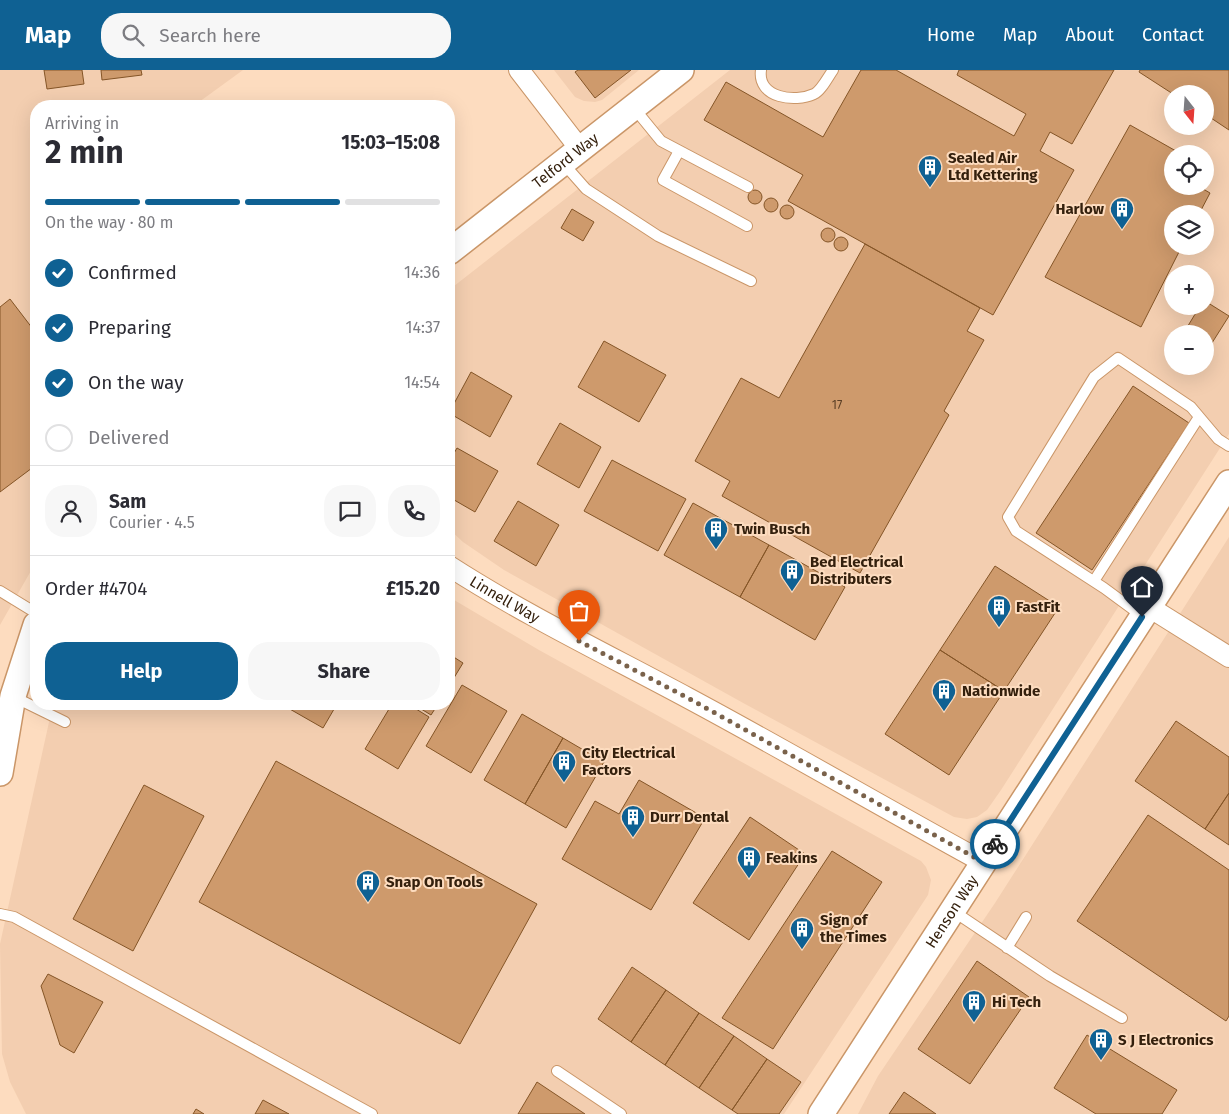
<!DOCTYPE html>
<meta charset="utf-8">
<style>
body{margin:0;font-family:"Fira Sans",sans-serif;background:#f7f7f7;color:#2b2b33;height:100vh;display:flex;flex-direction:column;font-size:19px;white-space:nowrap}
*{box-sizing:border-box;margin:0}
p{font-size:16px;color:#7c7c81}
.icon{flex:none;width:28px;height:28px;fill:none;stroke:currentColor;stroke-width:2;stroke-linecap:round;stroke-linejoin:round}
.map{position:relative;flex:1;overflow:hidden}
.sheet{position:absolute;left:30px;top:30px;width:425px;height:610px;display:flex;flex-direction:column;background:#fff;border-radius:20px;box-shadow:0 5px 20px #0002}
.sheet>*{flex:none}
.needle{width:32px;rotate:163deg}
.buttons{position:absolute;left:1164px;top:15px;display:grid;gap:10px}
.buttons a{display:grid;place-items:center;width:50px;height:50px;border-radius:50%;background:#fff;box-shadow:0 5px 20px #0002;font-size:25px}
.pin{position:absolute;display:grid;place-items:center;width:42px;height:42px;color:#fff;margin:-51px -21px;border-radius:50% 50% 50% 0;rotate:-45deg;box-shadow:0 0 5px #0007}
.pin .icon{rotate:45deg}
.courier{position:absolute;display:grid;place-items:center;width:50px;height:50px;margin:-25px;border:4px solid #0f6193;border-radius:50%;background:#fff;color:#222;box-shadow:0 1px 6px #0007}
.overview em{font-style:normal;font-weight:700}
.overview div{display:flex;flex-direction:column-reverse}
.overview{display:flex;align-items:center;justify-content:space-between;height:85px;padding:0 15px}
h1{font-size:32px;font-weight:700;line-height:38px}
.bar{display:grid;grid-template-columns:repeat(4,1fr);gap:8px 5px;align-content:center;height:60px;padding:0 15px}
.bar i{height:6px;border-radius:4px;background:#e1e1e2}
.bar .selected{background:#0f6193}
.bar p{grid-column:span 4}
.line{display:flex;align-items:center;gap:12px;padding:0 15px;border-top:1px solid #e1e1e2}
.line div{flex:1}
.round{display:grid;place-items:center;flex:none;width:52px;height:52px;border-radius:20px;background:#f7f7f7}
ol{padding:0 15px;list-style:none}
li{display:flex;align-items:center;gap:15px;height:55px}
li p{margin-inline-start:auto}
li .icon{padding:5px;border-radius:50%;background:#0f6193;color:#fff;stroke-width:4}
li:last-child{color:#7c7c81}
li i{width:28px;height:28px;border:2px solid #e1e1e2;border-radius:50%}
.action{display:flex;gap:10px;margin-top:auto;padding:10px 15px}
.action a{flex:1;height:58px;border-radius:20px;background:#0f6193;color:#fff;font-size:20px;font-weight:700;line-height:58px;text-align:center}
.action a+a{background:#f7f7f7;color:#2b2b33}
header{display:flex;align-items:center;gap:30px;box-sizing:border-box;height:70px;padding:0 25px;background:#0f6193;color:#fff}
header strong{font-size:24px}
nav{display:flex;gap:28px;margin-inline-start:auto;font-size:18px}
.search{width:350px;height:45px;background:#f7f7f7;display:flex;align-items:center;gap:12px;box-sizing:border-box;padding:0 18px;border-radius:20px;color:#7c7c81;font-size:19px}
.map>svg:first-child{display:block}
</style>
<header>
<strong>Map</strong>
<div class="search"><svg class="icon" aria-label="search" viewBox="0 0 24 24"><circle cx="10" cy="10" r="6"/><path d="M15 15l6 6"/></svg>Search here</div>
<nav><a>Home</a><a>Map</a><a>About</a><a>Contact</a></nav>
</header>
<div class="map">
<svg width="1229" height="1044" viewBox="0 0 1229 1044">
<rect width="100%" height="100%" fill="#fddcbf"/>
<path fill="#f3ceb0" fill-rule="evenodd" d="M0 0H243L199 32 202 36H36V492L0 555Z
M554 0H639L602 30 595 32 584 31 575 27Z
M730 0H1229V364L1001 720 987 740 977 747 967 749 954 747 745 634 504 500 463 472 449 459V220ZM1172 24H1205V56H1172ZM1172 84H1205V116H1172ZM1172 144H1205V176H1172ZM1172 204H1205V236H1172ZM1172 264H1205V296H1172Z
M1229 467V1044H858L878 1006 995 833Z
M449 527 539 580 921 791 926 797 931 810 928 825 784 1044H26L10 1012 2 984 0 874 53 634H449Z"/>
<path fill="#ce9a6c" stroke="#845527" d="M44 0H82L84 14 47 19Z
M101 0H141L142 5 102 10Z
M578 0H631L595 28 575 2Z
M861 0H896L1014 66 1026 44 957 5 959 0H1114L1072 74 1050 62 1040 81 1074 100 993 245 788 131 803 105 704 50 726 12 823 67Z
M1140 0H1229V60L1205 44V24H1173L1139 2Z
M1130 55 1176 81 1166 98 1172 101V116H1198L1210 123 1199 144H1172V176H1182L1141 257 1045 207Z
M748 127a7 7 0 1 1 14 0a7 7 0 1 1-14 0Z
M764 135a7 7 0 1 1 14 0a7 7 0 1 1-14 0Z
M780 142a7 7 0 1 1 14 0a7 7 0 1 1-14 0Z
M572 139 594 152 583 171 561 158Z
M821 165a7 7 0 1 1 14 0a7 7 0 1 1-14 0Z
M834 174a7 7 0 1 1 14 0a7 7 0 1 1-14 0Z
M865 174 980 238 967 261 984 270 944 341 949 345 860 503 722 426 730 411 695 391 741 308 779 328Z
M10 229 36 263V395L0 422V237Z
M1205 231 1229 246 1205 284V264H1183L1200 236H1205Z
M604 271 666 305 639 352 578 317Z
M471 302 512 326 490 367 449 343Z
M1133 316 1189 353 1092 500 1036 463Z
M560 353 601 377 579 418 537 394Z
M457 378 498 401 475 442 449 427V392Z
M612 390 686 429 658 481 584 441Z
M518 431 559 455 536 496 494 471Z
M693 433 769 475 740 527 664 485Z
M769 475 845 517 815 570 740 527Z
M995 496 1059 537 1004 621 940 580Z
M940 580 1004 621 949 705 885 664Z
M449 584 463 593 449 616Z
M462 615 507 641 471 703 426 676Z
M281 634H337L323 658Z
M392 634H408L429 647 398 699 365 679Z
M413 634H438L431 645Z
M522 644 563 668 525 734 484 710Z
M1176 651 1229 687V723L1205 759 1135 711Z
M563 668 604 692 566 758 525 734Z
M276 691 537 834 460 974 199 832Z
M639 710 705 748 651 840 562 789 595 731 619 744Z
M144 715 204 746 133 881 73 849Z
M1229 723V775L1205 759Z
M1148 745 1229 800V946L1226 951 1077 851Z
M750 747 805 784 749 870 693 833Z
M832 781 882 812 773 979 722 948Z
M977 891 1029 927 970 1014 918 979Z
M632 897 666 920 631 972 598 949Z
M48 904 103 932 74 983 60 975 41 916Z
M666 920 699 943 665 995 631 972Z
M699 943 734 966 699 1018 665 995Z
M1087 965 1177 1020 1162 1044H1096L1054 1018Z
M734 966 767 989 732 1040 699 1018Z
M767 989 801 1012 779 1044H738L732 1040Z
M537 1012 585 1044H518Z
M904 1022 936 1044H889Z
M263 1030 289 1044H255Z
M196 1039 204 1044H193Z"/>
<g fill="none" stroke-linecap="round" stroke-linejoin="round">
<g stroke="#ca9668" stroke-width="12">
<path id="service" d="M761 0C757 28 795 33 814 24 821 21 828 7 833 0
M634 38 661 71 748 117
M679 81 663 110 747 156
M563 93 586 119 658 166 751 211
M1094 511 1199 347
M0 521 36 543
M1142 546 1104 518 1016 461 1008 447 1094 307 1118 288 1191 337 1218 369 1229 376
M14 627 65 652
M953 841 1050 906 1122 948
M0 844 14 847 372 1044
M1007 878 1026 847
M557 1001 621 1044"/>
</g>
<g stroke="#ca9668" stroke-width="22">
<g id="minor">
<path d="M519 0 580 79"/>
<path id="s1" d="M449 496C525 545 608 585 688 628 787 681 884 738 983 792"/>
<path d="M1149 537 1229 587"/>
</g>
</g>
<g stroke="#ca9668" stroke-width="28">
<g id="tertiary">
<path id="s2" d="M449 182 681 0"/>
<path d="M0 703 13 626 36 555"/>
<path id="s3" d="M821 1044 1229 413"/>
</g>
</g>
<use href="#service" stroke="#fff" stroke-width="10"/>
<use href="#minor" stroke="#fff" stroke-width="20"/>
<use href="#tertiary" stroke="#fff" stroke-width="25"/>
</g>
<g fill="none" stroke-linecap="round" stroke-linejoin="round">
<path stroke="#7a624b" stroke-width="5" stroke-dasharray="0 9" d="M579 571 688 628 983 792 995 774"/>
<path stroke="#0f6193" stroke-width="6" d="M995 774 1142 547"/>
</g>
<defs>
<g id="building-pin" transform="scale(1.25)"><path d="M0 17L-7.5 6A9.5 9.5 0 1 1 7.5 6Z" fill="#0f6193" stroke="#fddcbf"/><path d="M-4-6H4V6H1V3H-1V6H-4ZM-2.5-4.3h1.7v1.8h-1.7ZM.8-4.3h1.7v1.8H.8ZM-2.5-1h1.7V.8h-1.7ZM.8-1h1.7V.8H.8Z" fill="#fff"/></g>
</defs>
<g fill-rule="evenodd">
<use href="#building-pin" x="930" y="97"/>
<use href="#building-pin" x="1122" y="139"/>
<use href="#building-pin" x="716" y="459"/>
<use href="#building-pin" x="792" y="501"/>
<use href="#building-pin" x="999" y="537"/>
<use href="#building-pin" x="944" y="621"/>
<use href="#building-pin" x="564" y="692"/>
<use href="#building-pin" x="633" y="747"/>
<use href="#building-pin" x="749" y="788"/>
<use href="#building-pin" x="368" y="812"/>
<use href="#building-pin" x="802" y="859"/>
<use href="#building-pin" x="974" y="932"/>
<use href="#building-pin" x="1101" y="970"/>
</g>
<g text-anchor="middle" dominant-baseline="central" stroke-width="4" stroke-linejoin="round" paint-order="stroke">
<g font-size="12" fill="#5a3e25">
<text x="837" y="335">17</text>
</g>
<g font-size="15" font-weight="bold" fill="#34200d" stroke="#fddcbf" text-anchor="start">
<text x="948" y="88">Sealed Air<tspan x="948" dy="17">Ltd Kettering</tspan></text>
<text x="1104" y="139" text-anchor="end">Harlow</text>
<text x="734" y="459">Twin Busch</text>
<text x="810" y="492">Bed Electrical<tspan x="810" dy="17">Distributers</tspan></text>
<text x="1016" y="537">FastFit</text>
<text x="962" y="621">Nationwide</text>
<text x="582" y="683">City Electrical<tspan x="582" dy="17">Factors</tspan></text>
<text x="650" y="747">Durr Dental</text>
<text x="766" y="788">Feakins</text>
<text x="386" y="812">Snap On Tools</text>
<text x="820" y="850">Sign of<tspan x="820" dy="17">the Times</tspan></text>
<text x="992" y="932">Hi Tech</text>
<text x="1118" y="970">S J Electronics</text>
</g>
<g font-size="15" fill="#34200d" stroke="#fddcbf">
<text stroke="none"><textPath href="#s2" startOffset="148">Telford Way</textPath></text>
<text stroke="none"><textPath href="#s1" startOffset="65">Linnell Way</textPath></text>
<text stroke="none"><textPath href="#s3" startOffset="241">Henson Way</textPath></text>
</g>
</g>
</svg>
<div class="buttons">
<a><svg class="needle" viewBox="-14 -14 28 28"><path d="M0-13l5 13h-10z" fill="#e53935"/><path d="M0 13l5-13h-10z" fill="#7c7c81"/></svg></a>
<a><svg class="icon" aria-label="locate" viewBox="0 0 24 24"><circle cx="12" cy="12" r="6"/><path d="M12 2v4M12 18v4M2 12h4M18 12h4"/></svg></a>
<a><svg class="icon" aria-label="layers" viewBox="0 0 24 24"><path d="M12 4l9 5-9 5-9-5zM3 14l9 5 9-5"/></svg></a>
<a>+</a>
<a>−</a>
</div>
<div class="pin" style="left:579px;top:571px;background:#ea580c"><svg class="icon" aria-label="bag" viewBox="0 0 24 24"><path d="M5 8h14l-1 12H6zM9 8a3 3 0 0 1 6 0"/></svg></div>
<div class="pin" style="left:1142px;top:547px;background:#1f2937"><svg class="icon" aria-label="home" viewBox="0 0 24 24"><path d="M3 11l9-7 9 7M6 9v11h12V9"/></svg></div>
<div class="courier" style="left:995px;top:774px"><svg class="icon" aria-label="bike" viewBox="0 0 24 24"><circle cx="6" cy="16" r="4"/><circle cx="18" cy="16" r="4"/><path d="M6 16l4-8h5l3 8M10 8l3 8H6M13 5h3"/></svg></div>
<section class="sheet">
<div class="overview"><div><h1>2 min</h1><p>Arriving in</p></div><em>15:03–15:08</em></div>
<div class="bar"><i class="selected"></i><i class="selected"></i><i class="selected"></i><i></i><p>On the way · 80 m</p></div>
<ol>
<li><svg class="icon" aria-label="check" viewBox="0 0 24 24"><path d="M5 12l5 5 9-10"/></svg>Confirmed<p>14:36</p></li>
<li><svg class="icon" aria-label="check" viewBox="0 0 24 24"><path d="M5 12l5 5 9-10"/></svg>Preparing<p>14:37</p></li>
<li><svg class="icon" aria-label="check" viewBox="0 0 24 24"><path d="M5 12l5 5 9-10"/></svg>On the way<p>14:54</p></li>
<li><i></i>Delivered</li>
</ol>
<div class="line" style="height:90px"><a class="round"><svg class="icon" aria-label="person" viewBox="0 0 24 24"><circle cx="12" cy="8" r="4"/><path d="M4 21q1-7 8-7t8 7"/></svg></a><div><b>Sam</b><p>Courier · 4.5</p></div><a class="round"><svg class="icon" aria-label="chat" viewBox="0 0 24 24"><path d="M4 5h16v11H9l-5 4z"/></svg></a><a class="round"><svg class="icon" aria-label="phone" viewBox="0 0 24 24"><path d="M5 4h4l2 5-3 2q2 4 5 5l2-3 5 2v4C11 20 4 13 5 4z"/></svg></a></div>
<div class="line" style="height:65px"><div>Order #4704</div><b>£15.20</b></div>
<div class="action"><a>Help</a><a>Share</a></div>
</section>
</div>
